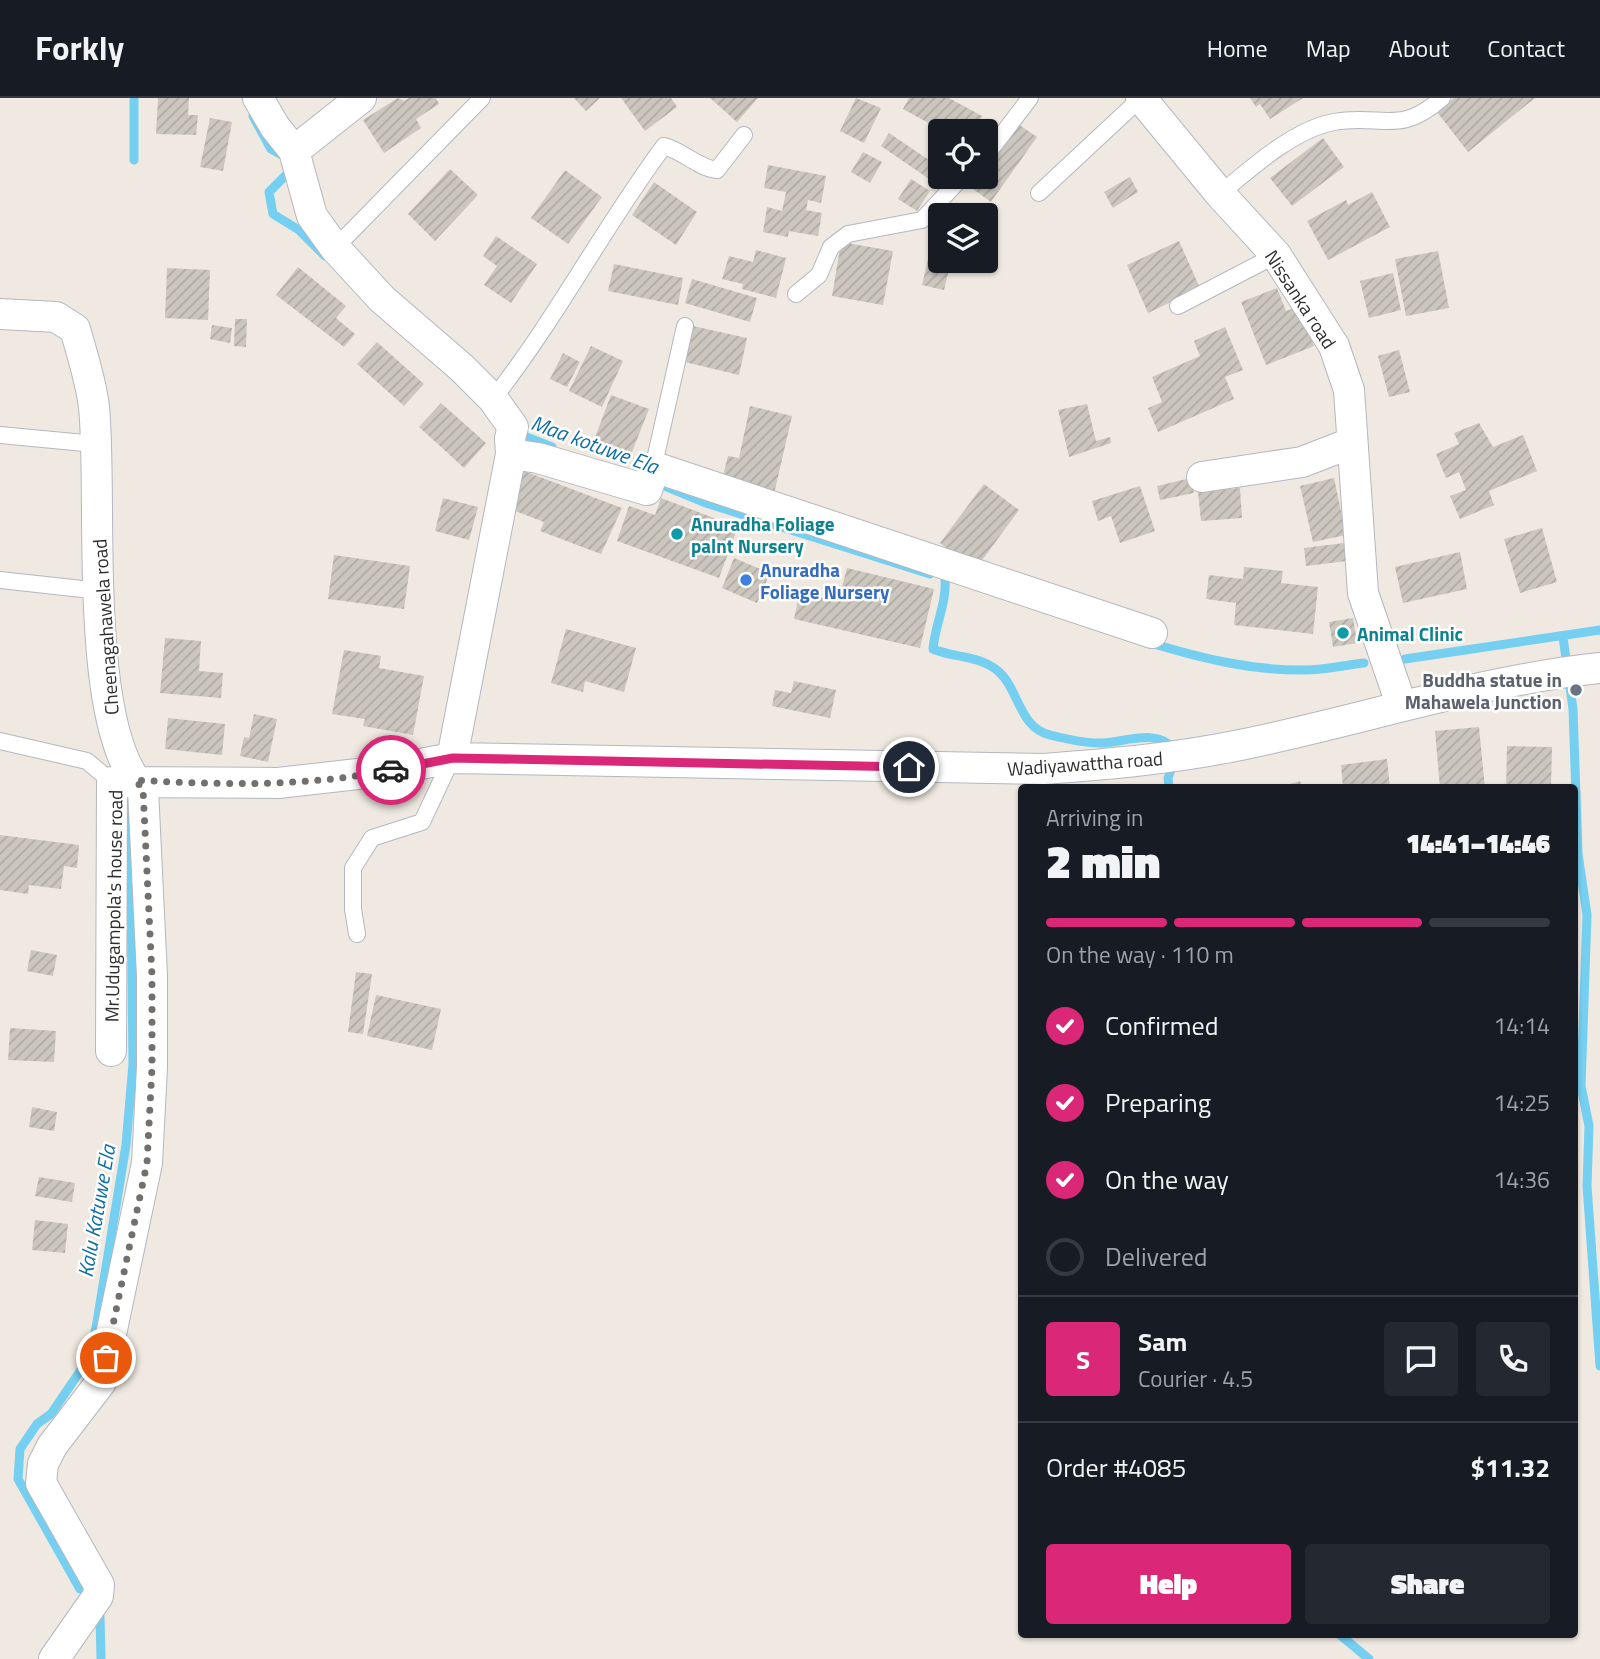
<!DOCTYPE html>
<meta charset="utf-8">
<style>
body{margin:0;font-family:"Titillium Web",sans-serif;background:#242831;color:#f1f3f6;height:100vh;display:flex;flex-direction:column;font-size:26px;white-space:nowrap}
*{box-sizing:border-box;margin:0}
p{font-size:23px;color:#9ea1a6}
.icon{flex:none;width:38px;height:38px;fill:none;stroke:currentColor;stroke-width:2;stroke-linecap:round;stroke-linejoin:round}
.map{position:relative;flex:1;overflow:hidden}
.panel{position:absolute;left:1018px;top:686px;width:560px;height:854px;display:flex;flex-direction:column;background:#171b24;border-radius:7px;box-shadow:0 2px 5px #0004}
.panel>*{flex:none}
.buttons{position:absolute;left:928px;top:21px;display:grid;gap:14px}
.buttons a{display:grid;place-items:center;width:70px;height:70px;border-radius:7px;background:#171b24;box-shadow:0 2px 5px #0004;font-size:35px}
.pin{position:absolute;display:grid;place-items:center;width:60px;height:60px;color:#fff;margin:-30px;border:4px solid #fff;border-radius:50%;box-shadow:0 2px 7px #0007}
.courier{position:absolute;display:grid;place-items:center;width:70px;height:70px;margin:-35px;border:5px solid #db2777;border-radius:50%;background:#fff;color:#222;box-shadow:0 2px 9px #0007}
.overview em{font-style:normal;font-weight:800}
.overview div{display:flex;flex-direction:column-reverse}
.overview{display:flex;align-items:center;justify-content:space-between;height:119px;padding:0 28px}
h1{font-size:46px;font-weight:800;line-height:52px}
.bar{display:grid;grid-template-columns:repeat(4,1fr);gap:10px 7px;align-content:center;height:84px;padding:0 28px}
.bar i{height:9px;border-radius:5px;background:#363941}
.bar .active{background:#db2777}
.bar p{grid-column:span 4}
.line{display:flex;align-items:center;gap:18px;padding:0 28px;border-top:2px solid #363941}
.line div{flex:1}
.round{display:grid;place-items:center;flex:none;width:74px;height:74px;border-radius:7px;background:#242831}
ol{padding:0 28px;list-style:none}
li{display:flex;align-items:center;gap:21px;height:77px}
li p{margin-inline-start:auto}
li .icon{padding:7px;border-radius:50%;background:#db2777;color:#fff;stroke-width:4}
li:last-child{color:#9ea1a6}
li i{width:38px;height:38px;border:4px solid #363941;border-radius:50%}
.cta{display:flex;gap:14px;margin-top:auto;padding:14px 28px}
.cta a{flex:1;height:80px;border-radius:7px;background:#db2777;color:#fff;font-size:28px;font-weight:800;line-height:80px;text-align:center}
.cta a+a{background:#242831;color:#f1f3f6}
header{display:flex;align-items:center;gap:42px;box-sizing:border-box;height:98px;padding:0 35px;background:#171b24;border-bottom:2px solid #363941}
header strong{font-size:33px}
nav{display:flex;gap:38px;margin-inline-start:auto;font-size:24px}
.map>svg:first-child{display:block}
</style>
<header>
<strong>Forkly</strong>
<nav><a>Home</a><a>Map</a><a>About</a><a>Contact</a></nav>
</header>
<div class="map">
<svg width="1600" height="1561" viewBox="0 0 1600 1561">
<defs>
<pattern id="building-hatch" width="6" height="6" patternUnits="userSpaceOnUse" patternTransform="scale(1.75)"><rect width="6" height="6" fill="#cbc7bf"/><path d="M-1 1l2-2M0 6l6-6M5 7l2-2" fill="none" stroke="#afaba4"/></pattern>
</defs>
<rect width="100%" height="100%" fill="#efe9e1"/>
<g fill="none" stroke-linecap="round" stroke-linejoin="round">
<path stroke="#75cff0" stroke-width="9" d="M253 18 271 51 284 58
M134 62V0
M292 71 269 94 273 116 299 132 325 158
M516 335 552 349
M655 384 706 405 930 476
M945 481C947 504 935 527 933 551 954 560 979 557 998 573 1019 591 1019 630 1050 637 1066 641 1087 646 1103 645 1125 644 1157 630 1174 651
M1563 539 1573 611 1578 756 1587 817 1581 988 1589 1028 1587 1088 1600 1268
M1151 545C1200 560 1253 573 1305 572 1325 572 1345 567 1364 565
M1405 561 1600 532
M1169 690 1168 680 1174 664
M80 1491 18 1381 20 1351 37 1326 51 1316 87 1263 96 1230 126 1047 133 966 130 701
M100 1518 101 1561
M1339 1536 1369 1561"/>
</g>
<path fill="url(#building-hatch)" d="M158 0H189L188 17H198L196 37 156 36Z
M398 0 404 3 409 0H436L439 6 416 21 421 30 384 55 363 22Z
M574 0H600L586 13Z
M621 0H671L677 9 645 33Z
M710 0H758L737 24Z
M856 0 881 10 864 45 840 33Z
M909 0H949L982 18 974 33H943L903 11Z
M1250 0H1303L1270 21 1260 6 1256 9Z
M1454 0H1535L1468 54 1437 14Z
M210 20 232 24 223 73 200 69Z
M1018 26 1037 39 991 104 973 91 981 79H985V73Z
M889 35 938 68 929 81 881 48Z
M1323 40 1344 69 1292 108 1270 80Z
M863 54 882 64 870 85 851 74Z
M768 67 826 78 821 105 808 102 806 112 822 115 818 138 789 133 788 139 763 134 767 109 782 113 786 94 764 90Z
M450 71 478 97 435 143 408 116Z
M565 72 602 99 568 146 531 120Z
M1130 79 1138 94 1113 110 1104 94Z
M911 81 930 93 917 113 898 101Z
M654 84 697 114 676 147 632 117Z
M1372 94 1390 129 1328 162 1307 123 1346 102 1348 107Z
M935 131 940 132V163H951L944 192 922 187Z
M496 138 537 166 511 205 484 187 497 168 483 158Z
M1179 143 1200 190 1148 215 1127 167Z
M841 144 893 153 883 207 832 198Z
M756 152 786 160 776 200 742 191 743 186 722 181 729 158 753 164Z
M1438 153 1449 210 1406 218 1395 161Z
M614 166 683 180 678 207 608 193Z
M298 169 346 208 336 220 355 236 344 249 276 197Z
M167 170 210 172 208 222 165 220Z
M1393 175 1401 212 1369 220 1360 183Z
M692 181 757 200 750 224 685 205Z
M1277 190 1286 213 1298 209 1314 248 1266 267 1241 204Z
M235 221H247L246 249 234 248Z
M212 227 232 230 230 245 210 241Z
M693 228 747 240 739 277 685 264Z
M1225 229 1243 272 1225 279 1234 301 1158 334 1148 310 1162 304 1152 279 1200 258 1194 243Z
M377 244 424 286 404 308 357 266Z
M591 248 623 263 602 309 569 293Z
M1399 252 1410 294 1389 299 1378 258Z
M563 255 580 264 567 289 550 281Z
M611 297 649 311 628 364 591 350Z
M441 305 486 345 464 370 419 329Z
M1087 306 1096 343 1110 339 1111 345 1069 359 1058 312Z
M750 308 792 318 774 396 723 378 728 358 739 360Z
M1479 325 1493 349 1523 337 1537 373 1489 393 1494 407 1460 421 1450 398 1466 392 1459 374 1446 380 1436 356 1459 346 1454 335Z
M524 373 622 410 601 456 540 433 544 424 510 411Z
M1191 380 1194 395 1160 402 1157 388Z
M1334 380 1346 437 1313 444 1300 388Z
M984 386 1019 412 975 472 940 445Z
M1140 388 1155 433 1120 445 1111 418 1098 423 1092 403Z
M1240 390 1242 420 1201 423 1198 394Z
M443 400 478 409 469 442 435 433Z
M661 400 738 429 719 480 617 443 629 408 655 417Z
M1542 430 1557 484 1520 495 1504 441Z
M1352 444 1355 462 1306 468 1304 450Z
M1460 454 1467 491 1403 505 1395 469Z
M334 457 410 468 404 511 328 501Z
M734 460 770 475 757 505 722 490Z
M1244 469 1283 473 1281 485 1318 489 1313 536 1234 527 1236 505 1206 501 1209 477 1243 481Z
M847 470 934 491 920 550 794 521 800 494 838 504Z
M1353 520 1357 545 1333 549 1329 524Z
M566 531 636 550 624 594 585 583 583 594 551 585Z
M165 540 201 543 199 573 223 575 221 600 160 595Z
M344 552 381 558 379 570 424 578 413 637 363 628 365 621 332 616Z
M794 583 836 592 830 620 772 608 775 592 791 595Z
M254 616 277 621 268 664 240 658 244 639 249 640Z
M168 620 225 626 222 657 165 651Z
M1479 629 1485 690H1440L1435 633Z
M1507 648 1552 649 1551 690H1506Z
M1387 661 1390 690H1343L1341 667Z
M1300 683 1302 690H1280L1279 689Z
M0 737 79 747 77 770 64 768 61 791 29 787 28 796 0 792Z
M31 852 57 857 53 878 27 873Z
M356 874 372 876 363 936 348 934Z
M376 897 441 911 432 952 367 938Z
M10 930 56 933 54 964 8 962Z
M32 1009 57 1014 54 1033 29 1029Z
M39 1079 75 1085 72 1104 35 1098Z
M35 1122 68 1126 65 1155 32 1152Z"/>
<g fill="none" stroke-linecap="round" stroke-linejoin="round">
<g stroke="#b4b7c1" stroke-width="18">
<path id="service" d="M985 59 1030 0
M1039 95 1141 0
M1220 96C1250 71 1294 31 1334 24 1382 15 1398 39 1442 0
M335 150 482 0
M796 196 819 177 831 149 848 136 922 122 962 79
M1178 208 1276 157
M493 301C556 221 603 130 664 48 683 53 698 70 717 72L744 37
M0 337 95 346
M652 375 685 228
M0 482 100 493
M0 643 87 663 112 684
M357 836 353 811V770L372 740 422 724 452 660"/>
</g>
<g stroke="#b4b7c1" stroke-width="32">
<path id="minor" d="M258 0 275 29 294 53 312 118 335 150 382 201 462 270 493 301 513 329 510 340 511 356 452 660
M1141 0 1220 96 1276 157 1334 248 1349 292 1363 495 1401 606
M294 53 361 0
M0 216 56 219 75 231C82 256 91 283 94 309 103 398 82 630 143 691L152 878V969L147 1065 101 1284 52 1348 43 1366 41 1385 99 1487 98 1498 54 1561
M511 356 538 360 647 392 652 377
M654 369 1152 535
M1202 379 1302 364 1351 345
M111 953 112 684 278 685 384 673 452 660 1044 671C1108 666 1171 661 1235 648 1357 624 1475 583 1600 570"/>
</g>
<use href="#service" stroke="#fff" stroke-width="16"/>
<use href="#minor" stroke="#fff" stroke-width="30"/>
</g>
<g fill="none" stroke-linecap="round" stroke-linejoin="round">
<path stroke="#726f6d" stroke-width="7" stroke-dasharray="0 12.6" d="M106 1260 147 1065 152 970V878L143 691 135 682C220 687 307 689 391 672"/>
<path stroke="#db2777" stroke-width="9" d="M391 672 453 660 909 669"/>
</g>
<g fill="#0f9aa8" stroke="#fff" stroke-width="2.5">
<circle cx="677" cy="436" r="7"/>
<circle cx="1343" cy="535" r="7"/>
</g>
<circle fill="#3f7fe0" stroke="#fff" stroke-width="2.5" cx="746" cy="482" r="7"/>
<circle fill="#6b7280" stroke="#fff" stroke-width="2.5" cx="1576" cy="592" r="7"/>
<g text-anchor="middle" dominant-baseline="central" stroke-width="5" stroke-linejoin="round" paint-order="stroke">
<g font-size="19" fill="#2e2e2e" stroke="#fff">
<text transform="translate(1301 201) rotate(57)">Nissanka road</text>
<text transform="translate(105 529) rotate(-94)">Cheenagahawela road</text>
<text transform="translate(1085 665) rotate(-4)">Wadiyawattha road</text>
<text transform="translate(113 808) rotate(-89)">Mr.Udugampola's house road</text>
</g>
<g font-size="19" font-weight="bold" fill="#0d838f" stroke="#fff" text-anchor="start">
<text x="691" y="425">Anuradha Foliage<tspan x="691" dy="22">palnt Nursery</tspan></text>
<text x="1357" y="535">Animal Clinic</text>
</g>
<g font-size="19" font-weight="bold" fill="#366cbe" stroke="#fff" text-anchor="start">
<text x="760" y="471">Anuradha<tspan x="760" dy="22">Foliage Nursery</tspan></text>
</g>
<g font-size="19" font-weight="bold" fill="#5b616d" stroke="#fff" text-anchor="end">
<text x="1562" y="581">Buddha statue in<tspan x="1562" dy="22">Mahawela Junction</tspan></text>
</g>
<g font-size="21" font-style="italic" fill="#0d6fa3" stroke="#fff">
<text transform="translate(595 346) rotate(20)">Maa kotuwe Ela</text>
<text transform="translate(96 1113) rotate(-80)">Kalu Katuwe Ela</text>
</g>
</g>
</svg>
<div class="buttons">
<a><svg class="icon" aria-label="locate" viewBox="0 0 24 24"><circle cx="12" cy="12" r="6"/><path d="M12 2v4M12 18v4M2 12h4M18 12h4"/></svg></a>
<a><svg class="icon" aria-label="layers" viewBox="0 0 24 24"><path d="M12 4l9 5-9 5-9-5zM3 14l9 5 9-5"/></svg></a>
</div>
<div class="pin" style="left:106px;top:1260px;background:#ea580c"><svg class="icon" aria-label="bag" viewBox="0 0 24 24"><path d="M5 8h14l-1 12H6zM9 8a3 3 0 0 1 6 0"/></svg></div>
<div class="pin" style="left:909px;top:669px;background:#1f2937"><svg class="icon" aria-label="home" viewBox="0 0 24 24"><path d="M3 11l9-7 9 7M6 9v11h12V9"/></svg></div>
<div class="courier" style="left:391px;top:672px"><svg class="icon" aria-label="car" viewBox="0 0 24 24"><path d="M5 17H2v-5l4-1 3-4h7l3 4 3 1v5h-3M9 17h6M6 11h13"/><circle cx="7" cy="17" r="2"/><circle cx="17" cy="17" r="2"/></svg></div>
<section class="panel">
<div class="overview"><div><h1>2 min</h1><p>Arriving in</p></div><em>14:41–14:46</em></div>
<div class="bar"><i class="active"></i><i class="active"></i><i class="active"></i><i></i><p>On the way · 110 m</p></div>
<ol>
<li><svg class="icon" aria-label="check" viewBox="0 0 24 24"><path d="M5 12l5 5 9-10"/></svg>Confirmed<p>14:14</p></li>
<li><svg class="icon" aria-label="check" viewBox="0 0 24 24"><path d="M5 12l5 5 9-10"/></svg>Preparing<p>14:25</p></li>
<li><svg class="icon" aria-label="check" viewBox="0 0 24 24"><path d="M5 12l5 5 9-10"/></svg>On the way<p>14:36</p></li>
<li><i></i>Delivered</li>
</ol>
<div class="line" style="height:126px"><b class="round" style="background:#db2777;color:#fff">S</b><div><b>Sam</b><p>Courier · 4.5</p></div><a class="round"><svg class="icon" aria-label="chat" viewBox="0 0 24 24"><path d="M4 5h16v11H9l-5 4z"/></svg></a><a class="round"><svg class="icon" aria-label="phone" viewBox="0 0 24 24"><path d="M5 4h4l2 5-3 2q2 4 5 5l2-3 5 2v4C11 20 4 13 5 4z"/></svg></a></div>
<div class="line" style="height:91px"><div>Order #4085</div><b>$11.32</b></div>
<div class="cta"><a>Help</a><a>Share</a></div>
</section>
</div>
